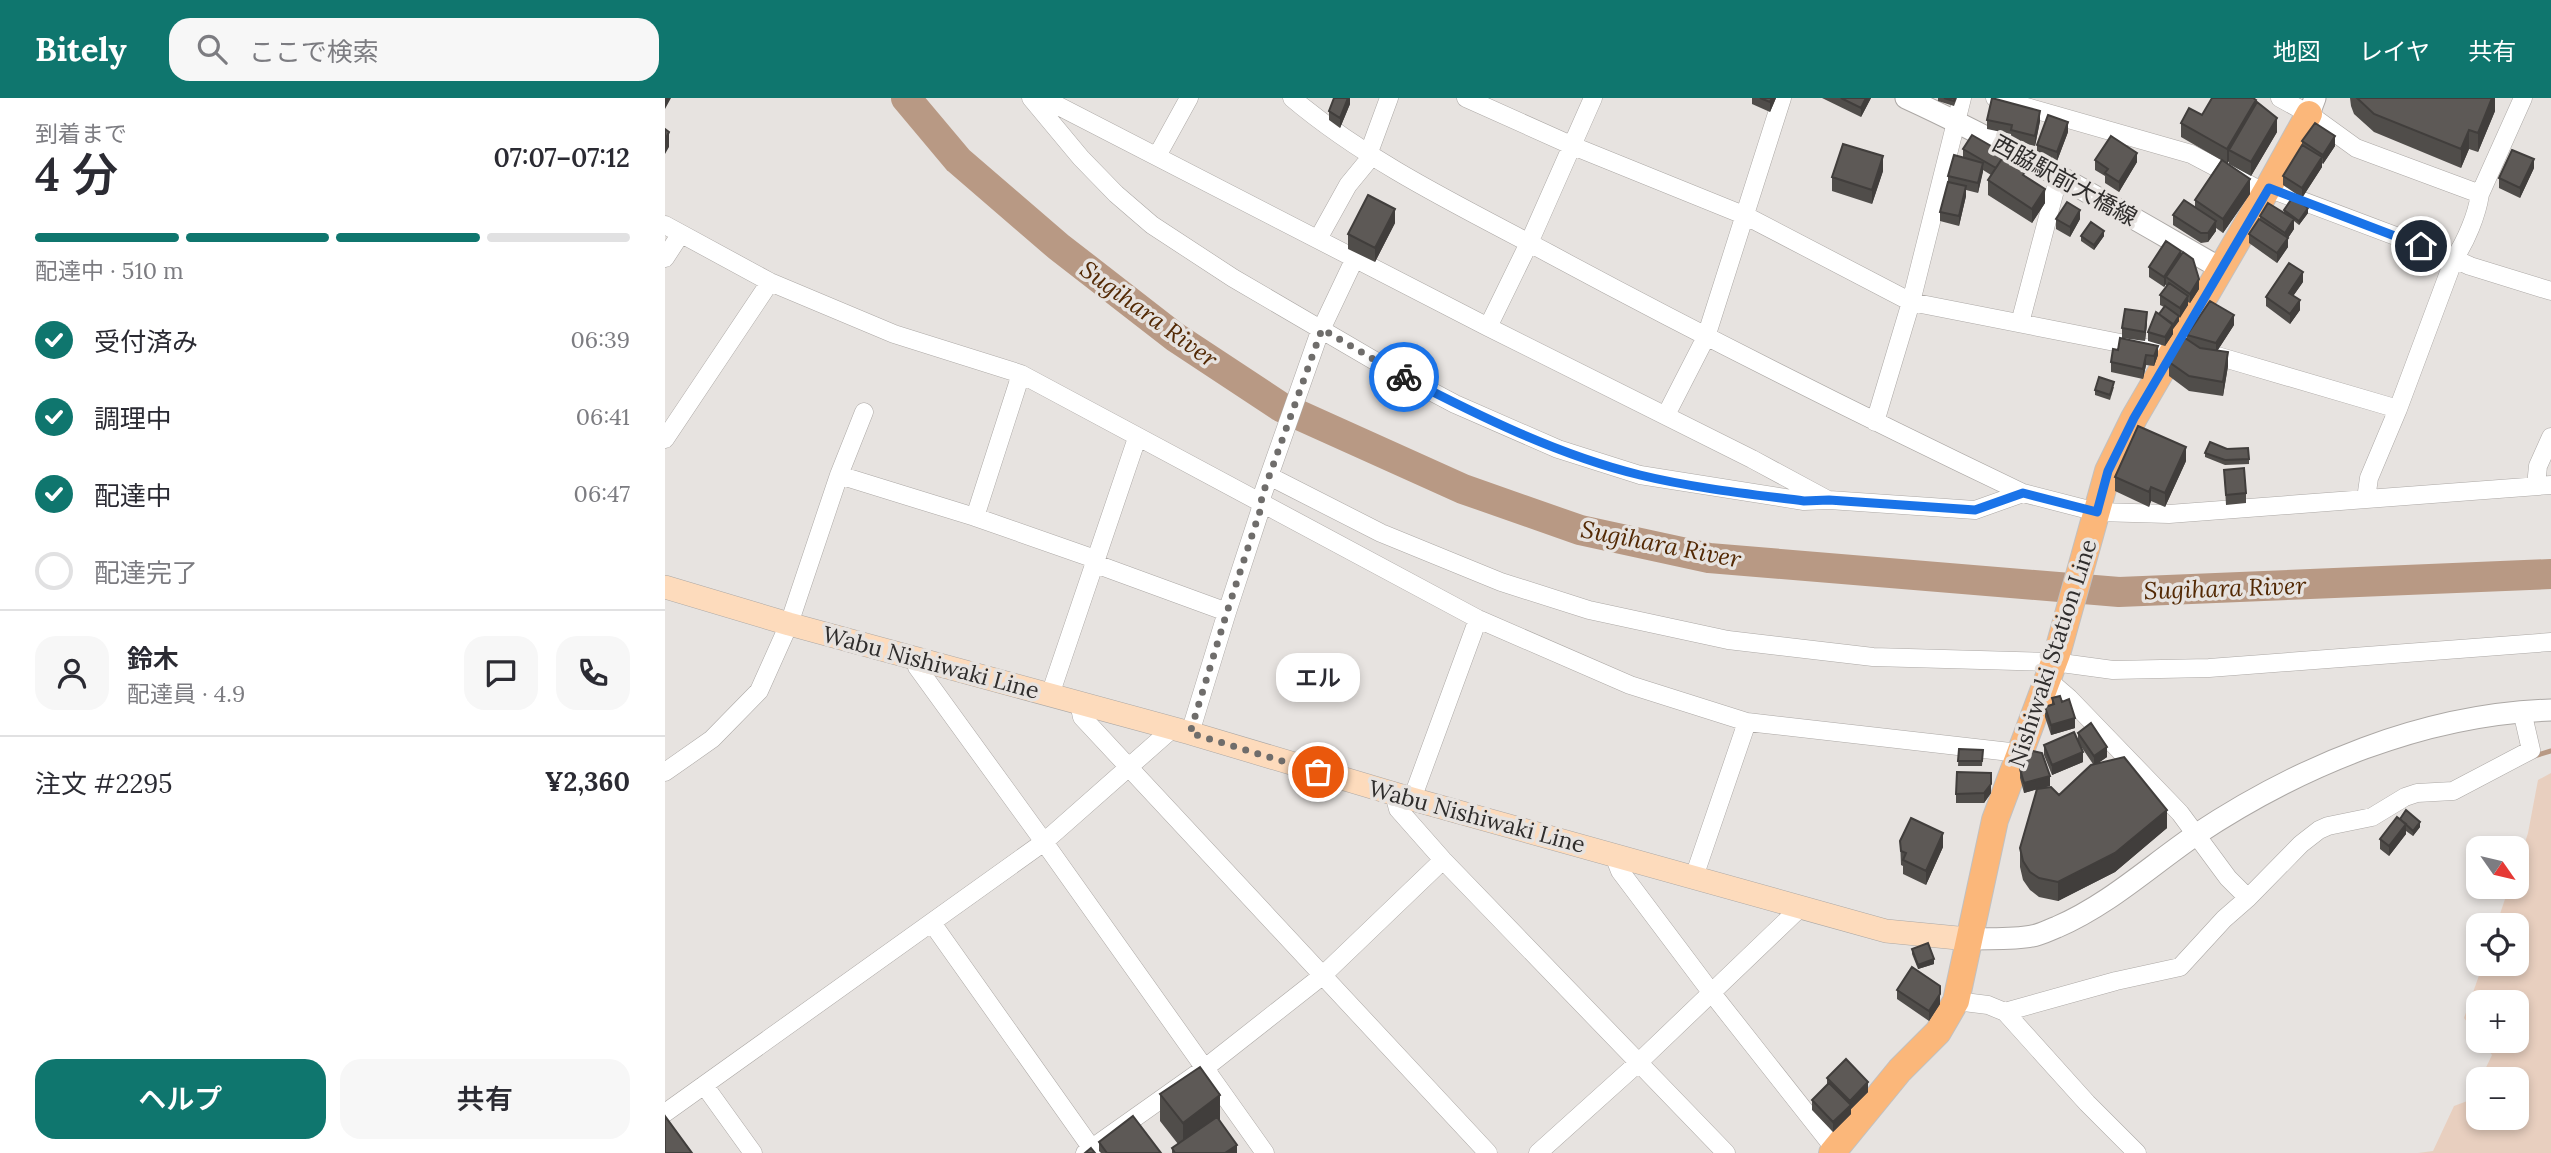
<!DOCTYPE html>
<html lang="ja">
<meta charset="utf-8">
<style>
body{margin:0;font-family:Lora,"Noto Sans JP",serif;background:#f7f7f7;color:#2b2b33;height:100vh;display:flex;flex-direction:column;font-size:26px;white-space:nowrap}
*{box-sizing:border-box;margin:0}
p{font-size:23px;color:#7c7c81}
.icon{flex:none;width:38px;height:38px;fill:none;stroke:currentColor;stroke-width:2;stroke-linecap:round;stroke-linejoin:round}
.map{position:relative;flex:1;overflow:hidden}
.drawer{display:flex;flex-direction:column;background:#fff;width:665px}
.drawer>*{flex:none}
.needle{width:46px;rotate:124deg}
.controls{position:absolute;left:1801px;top:738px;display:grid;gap:14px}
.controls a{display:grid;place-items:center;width:63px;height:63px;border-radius:14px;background:#fff;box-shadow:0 4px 10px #0003;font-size:35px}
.pin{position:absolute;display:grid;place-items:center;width:60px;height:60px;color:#fff;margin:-30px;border:4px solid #fff;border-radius:50%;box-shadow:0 2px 7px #0007}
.courier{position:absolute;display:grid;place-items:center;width:70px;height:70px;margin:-35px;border:5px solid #1a73e8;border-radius:50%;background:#fff;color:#222;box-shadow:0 2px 9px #0007}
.bubble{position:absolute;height:49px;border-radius:21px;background:#fff;box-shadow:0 4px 10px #0003;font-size:23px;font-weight:600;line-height:49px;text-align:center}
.head em{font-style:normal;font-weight:600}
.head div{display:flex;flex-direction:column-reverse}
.head{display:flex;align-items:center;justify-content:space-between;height:119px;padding:0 35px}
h1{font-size:46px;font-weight:600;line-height:52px}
.bar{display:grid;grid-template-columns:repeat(4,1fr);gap:10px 7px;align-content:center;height:84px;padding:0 35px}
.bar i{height:9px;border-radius:5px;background:#e1e1e2}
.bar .selected{background:#0f766e}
.bar p{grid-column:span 4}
.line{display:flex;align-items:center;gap:18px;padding:0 35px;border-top:2px solid #e1e1e2}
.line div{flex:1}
.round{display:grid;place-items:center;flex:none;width:74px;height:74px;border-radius:21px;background:#f7f7f7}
ol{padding:0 35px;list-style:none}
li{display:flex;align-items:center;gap:21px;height:77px}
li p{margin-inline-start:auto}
li .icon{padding:7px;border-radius:50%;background:#0f766e;color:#fff;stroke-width:4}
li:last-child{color:#7c7c81}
li i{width:38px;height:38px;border:4px solid #e1e1e2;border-radius:50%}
.primary-button{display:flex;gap:14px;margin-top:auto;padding:14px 35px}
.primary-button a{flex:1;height:80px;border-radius:21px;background:#0f766e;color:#fff;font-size:28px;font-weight:600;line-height:80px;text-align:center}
.primary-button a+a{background:#f7f7f7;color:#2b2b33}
header{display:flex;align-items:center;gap:42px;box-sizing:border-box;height:98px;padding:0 35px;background:#0f766e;color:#fff}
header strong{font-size:33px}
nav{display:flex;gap:38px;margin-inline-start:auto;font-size:24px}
.search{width:490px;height:63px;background:#f7f7f7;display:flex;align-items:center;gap:18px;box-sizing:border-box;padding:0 24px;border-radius:21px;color:#7c7c81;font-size:26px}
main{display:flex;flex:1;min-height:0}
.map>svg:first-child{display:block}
</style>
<header>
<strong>Bitely</strong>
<div class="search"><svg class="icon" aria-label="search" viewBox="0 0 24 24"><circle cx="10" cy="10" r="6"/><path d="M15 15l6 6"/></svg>ここで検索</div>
<nav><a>地図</a><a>レイヤ</a><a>共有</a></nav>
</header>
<main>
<section class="drawer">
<div class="head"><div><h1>4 分</h1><p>到着まで</p></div><em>07:07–07:12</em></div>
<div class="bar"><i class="selected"></i><i class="selected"></i><i class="selected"></i><i></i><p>配達中 · 510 m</p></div>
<ol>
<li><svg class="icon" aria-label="check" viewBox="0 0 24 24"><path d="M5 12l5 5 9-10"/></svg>受付済み<p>06:39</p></li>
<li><svg class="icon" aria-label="check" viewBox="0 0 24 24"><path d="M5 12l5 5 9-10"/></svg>調理中<p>06:41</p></li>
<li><svg class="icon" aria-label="check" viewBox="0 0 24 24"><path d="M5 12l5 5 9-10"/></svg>配達中<p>06:47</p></li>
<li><i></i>配達完了</li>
</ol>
<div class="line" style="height:126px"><a class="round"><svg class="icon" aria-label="person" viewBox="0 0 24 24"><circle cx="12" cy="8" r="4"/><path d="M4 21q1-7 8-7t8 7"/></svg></a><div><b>鈴木</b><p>配達員 · 4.9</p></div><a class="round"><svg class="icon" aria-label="chat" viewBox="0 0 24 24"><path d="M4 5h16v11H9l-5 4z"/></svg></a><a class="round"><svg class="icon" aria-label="phone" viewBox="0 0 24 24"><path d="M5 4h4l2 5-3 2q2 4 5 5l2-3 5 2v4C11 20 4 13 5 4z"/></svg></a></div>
<div class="line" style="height:91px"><div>注文 #2295</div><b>¥2,360</b></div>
<div class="primary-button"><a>ヘルプ</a><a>共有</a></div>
</section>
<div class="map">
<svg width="1886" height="1055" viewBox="0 0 1886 1055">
<rect width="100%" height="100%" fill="#e7e3e0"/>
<path fill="#e8cfbf" d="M1886 675V1055H1753L1768 1053 1789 1008 1805 1002 1813 986V1020H1852V982H1815L1827 957 1817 943H1852V905H1813V938L1799 920 1818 866H1852V828H1831L1844 789H1852V769L1863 735 1873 682Z"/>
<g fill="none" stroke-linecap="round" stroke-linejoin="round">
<path stroke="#b89984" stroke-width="5" d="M1869 658 1886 653"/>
<path stroke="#b89984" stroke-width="30" d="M241 0 293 62 394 149 510 239 616 309 798 391 915 432 1044 460 1454 494 1886 476"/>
<g stroke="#aca8a5" stroke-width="19">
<path id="minor" d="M366 0 416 60 451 96 487 127 568 180 722 270 790 306 893 351 975 377 1139 403 1164 402 1310 412 1358 395 1432 414 1504 416 1886 387
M378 0 823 229 1087 361 1163 402
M627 0C704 65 797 109 885 156 1041 240 1199 319 1358 395
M801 0 908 48 1081 118 1246 204 1506 255
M1330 0 1526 56 1600 95
M1615 0 1644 16 1691 50 1815 96
M703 57 724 0
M492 58 524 0
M1603 90 1781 157 1805 168 1886 193
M0 127 105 184 229 236 356 276 813 521 965 587 1082 624 1354 655
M653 141 683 87 706 59
M0 160 15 137
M1355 225 1394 77
M823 229 864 145 928 0
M1542 255 1733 311
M1001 317 1041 239 1117 0
M1210 324 1246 204 1297 0
M0 341 105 184
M174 377 310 419 430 461
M604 378 716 435 836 484 924 512 1063 542 1208 559 1389 564 1448 572 1544 570 1886 544
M1871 388 1873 368 1886 339
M1701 401 1704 380 1733 311 1789 161C1801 143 1812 117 1815 96L1858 0
M310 419 356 276
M428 465 562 514
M249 559 252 569 379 744 600 1055
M1383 582 1404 600 1515 715 1563 780 1583 800
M385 597 472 340
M414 605 417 619 823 1055
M525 635 562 514 595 413 597 398 654 236 690 160
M0 674 47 641 94 593 124 526 174 377 199 314
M729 696 733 711 778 762 1061 1055
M747 701 813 521
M948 755 955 773 1046 894 1173 1055
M1029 779 1082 624
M267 825 430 1055
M1291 903 1323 907 1340 914 1422 1005 1472 1055
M1340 914 1451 883 1515 869 1559 821 1583 800 1636 746 1654 732 1663 728 1707 719 1740 699 1752 695 1788 693 1866 652 1857 613
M39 987 88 1055
M0 1015 379 744 507 631
M420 1055 540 970 657 878 778 762
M873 1055 973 965 1137 808"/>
</g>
<g stroke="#aca8a5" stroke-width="23">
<path id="tertiary" d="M1241 0C1350 50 1452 111 1555 170
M1644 16 1650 0
M1303 841C1324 840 1347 842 1367 838 1375 837 1384 832 1392 829 1443 807 1484 769 1529 738 1634 668 1759 616 1886 612"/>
</g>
<g stroke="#aca8a5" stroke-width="24">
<path id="secondary" d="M0 489 124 526 525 635 747 701 1221 833 1303 841"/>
</g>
<g stroke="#c1c0c0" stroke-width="28">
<path id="primary" d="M1167 1055 1235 972 1273 934 1291 903 1330 722 1392 556 1443 373 1469 320 1603 90 1644 16"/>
</g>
<use href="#minor" stroke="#fff" stroke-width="18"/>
<use href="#tertiary" stroke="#fff" stroke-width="21"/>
<use href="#secondary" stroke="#fddbbc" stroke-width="23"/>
<use href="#primary" stroke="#fbb77a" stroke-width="26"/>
</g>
<path fill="#504d4a" d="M685 0V6L675 30 664 22V13Z
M1087 0H1111L1105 14 1087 6Z
M1157 0H1206L1196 19Z
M1273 0H1292L1289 8 1273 3Z
M1685 0H1830V13L1813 54 1804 51 1796 70 1709 34 1689 16 1686 8Z
M1591 6 1612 34 1586 78 1564 66V63L1562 66 1585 96 1558 135 1551 130V133L1543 144 1536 145 1508 127V117L1530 110V102L1556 62 1516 39V25L1537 17Z
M1322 22 1375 23 1370 48 1346 42V36L1322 31Z
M1403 34 1392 63 1372 56V47Z
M1637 43 1670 48 1658 66 1657 65V69L1637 100 1618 87V78L1637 48Z
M1298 51 1362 79 1380 105 1367 125 1323 97V82L1326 77 1318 72 1313 95 1301 92V98L1294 128 1275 123V114L1283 84V78L1298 60Z
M1430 62 1472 64 1454 94 1440 85V78L1430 72Z
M1869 70 1855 100 1834 90V80Z
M1218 73 1207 106 1167 93V79Z
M1619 112 1643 115 1634 127 1629 123V131L1623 140V149L1612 165 1584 145V136L1595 121V118L1619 115Z
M1391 121H1415L1405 139 1391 131Z
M730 125 710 164 683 151V136Z
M1416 138H1439L1429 152 1416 143Z
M1516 156 1534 191 1525 205 1523 204V207L1514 220V223L1508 231V236L1500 248 1483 243V234L1499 209 1495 207V197L1501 189V186L1499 189 1484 179V169Z
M1638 184 1628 198 1635 212 1625 226 1601 208V199Z
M1482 224 1480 243 1457 240V230Z
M1569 227 1552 253 1563 268 1558 298 1524 293 1504 278V264L1522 241V237Z
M1448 251 1493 257 1489 268 1481 267 1478 281 1446 274V264Z
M1449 289 1445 302 1430 297V292Z
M1540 355 1584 361V366L1560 367 1540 359Z
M1521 363 1500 409 1486 403 1484 409 1450 393V379Z
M1559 372 1581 395V405L1561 407Z
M1387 600 1397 604 1410 630 1386 637 1380 619V609L1387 607Z
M1413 635 1442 659 1433 665 1502 730 1450 774 1393 803 1374 799 1365 792 1358 782 1355 769V750L1372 691 1359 695 1355 680V671L1385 688 1375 690 1394 697 1428 666 1415 647 1418 664 1387 677 1379 657V647L1413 642Z
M1294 651 1318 652 1317 668H1293Z
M1326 675V695L1319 705H1291V696Z
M1735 721 1755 729 1748 738 1741 733V736L1724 758 1715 751V741Z
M1235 743 1278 749 1261 787 1238 776V768L1236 767Z
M1247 851 1269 866 1253 871 1247 856Z
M1275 888V906L1264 923 1232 901V892Z
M1162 980 1203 994 1186 1011V1016L1168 1034 1147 1012V1002L1162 987Z
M495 996 555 1024 572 1055H507V1050L513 1046 495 1023Z
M434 1044 496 1055H436L434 1053Z"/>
<path fill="#413e3c" d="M0 0H6L0 11Z
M683 0H685V6L675 30V20Z
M1107 0H1111L1105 14V4Z
M1201 0H1206L1196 19V10Z
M1827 0H1830V13L1813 54V35Z
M1591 2V16L1564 52V63L1562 66V51Z
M1375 13V23L1370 48V38Z
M1612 20V34L1586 78V64Z
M1403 24V34L1392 63V54Z
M1804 32V51L1796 70V51Z
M4 34V49L0 56V42Z
M1670 38V48L1658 66V57Z
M1472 55V64L1454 94V84Z
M1218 58V73L1207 106V92Z
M1657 59V69L1637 100V90Z
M1869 61V70L1855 100V90Z
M1318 65V74L1313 95V85Z
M1585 81V96L1558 135V121Z
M1301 88V98L1294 128V118Z
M1380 91V105L1367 125V111Z
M1643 110V115L1634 127V123Z
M730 111V125L710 164V150Z
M1415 112V121L1405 139V129Z
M1629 121V131L1623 140V149L1612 165V155L1620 144V135Z
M1551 123V133L1543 144V135Z
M1439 133V138L1429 152V147Z
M1516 153V163L1501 179V186L1499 189V179Z
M1638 174V184L1624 204V195Z
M1534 181V191L1525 205V196Z
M1523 198V207L1515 220V210Z
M1635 202V212L1625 226V216Z
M1482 214V224L1480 243V234Z
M1569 217V227L1551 255V245Z
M1514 218V223L1508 231V236L1500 248V239Z
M1493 248V257L1489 268V258Z
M1563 254V268L1558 298V284Z
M1481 257V267L1478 281V271Z
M1521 349V363L1500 409V395Z
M1486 389V403L1484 409V394Z
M1410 620V630L1386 637V627Z
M1442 649V659L1429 668V658Z
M1418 654V664L1387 677V667Z
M1385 678V688L1359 695V685Z
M1326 686V695L1319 705V695Z
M1502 712V730L1450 774 1393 803V784Z
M1755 724V729L1748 738V733Z
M1741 726V736L1724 758V748Z
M1278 735V749L1261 787V773Z
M1269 861V866L1253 871V867Z
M1275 896V906L1264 923V913Z
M1203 984V994L1186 1011V1016L1168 1034V1024L1185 1008V1003Z
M555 997V1024L518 1052V1025Z
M572 1047V1055H560Z"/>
<path fill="#5d5956" stroke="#413e3c" stroke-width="2" d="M669 0H683L675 20 664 13Z
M1095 0H1107L1105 4Z
M1176 0H1201L1196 10Z
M1279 0H1290L1289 3Z
M1327 0 1375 13 1370 38 1346 32 1347 27 1322 22Z
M1547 0H1588L1591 2 1562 51 1516 25 1524 10 1537 17Z
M1692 0H1827L1813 35 1804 32 1796 51 1709 16Z
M1592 4 1612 20 1586 64 1564 52Z
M1383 17 1403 24 1392 54 1372 47Z
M1650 25 1670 38 1658 57 1637 43Z
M0 31 4 34 0 42Z
M1307 37 1340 56 1331 70 1298 51Z
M1446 38 1472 55 1454 84 1440 75 1443 71 1430 62Z
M1178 46 1218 58 1207 92 1167 79Z
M1637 47 1657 59 1637 90 1618 78Z
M1847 52 1869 61 1855 90 1834 80Z
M1340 56 1362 71 1358 77 1380 91 1367 111 1323 82Z
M1289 57 1318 65 1313 85 1283 78Z
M1557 62 1585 81 1558 121 1530 102Z
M1283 84 1301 88 1294 118 1275 114Z
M703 97 730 111 710 150 683 136Z
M1628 99 1643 110 1634 123 1619 112Z
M1519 102 1551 123 1543 135H1536L1508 117Z
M1402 104 1415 112 1405 129 1391 121Z
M1603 105 1629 121 1620 135 1595 118Z
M1594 121 1623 140 1612 155 1584 136Z
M1426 124 1439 133 1429 147 1416 138Z
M1501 143 1516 153 1499 179 1484 169Z
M1518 154 1528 161 1534 181 1525 196 1501 179Z
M1624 165 1638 174 1624 195 1635 202 1625 216 1601 199Z
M1504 185 1523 198 1515 210 1495 197Z
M1545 203 1569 217 1551 245 1522 237Z
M1500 208 1514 218 1508 227 1494 216Z
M1460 211 1482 214 1480 234 1457 230Z
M1491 214 1508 226 1500 239 1483 234Z
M1455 240 1493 248 1489 258 1481 257 1478 271 1446 264 1448 251 1453 252Z
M1520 240 1535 250 1563 254 1558 284 1524 278 1504 264Z
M1434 279 1449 284 1445 297 1430 292Z
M1473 328 1521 349 1500 395 1486 389 1484 394 1450 379Z
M1545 344 1562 351 1583 350 1584 361 1560 362 1540 355Z
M1579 370 1581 395 1561 397 1559 372Z
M1395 598 1397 604 1404 601 1410 620 1386 627 1380 609 1389 606 1387 600Z
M1426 625 1442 649 1429 658 1413 635Z
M1409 634 1418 654 1387 667 1379 647Z
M1294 651 1318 652 1317 663H1293Z
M1363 652 1377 655 1385 678 1359 685 1355 671Z
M1459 659 1502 712 1450 755 1393 784 1374 780 1365 774 1358 763 1355 750 1372 691 1386 689 1394 697 1426 667Z
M1292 674 1326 675V686L1319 695 1291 696Z
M1741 712 1755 724 1748 733 1735 721Z
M1732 719 1741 726 1724 748 1715 741Z
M1246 720 1278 735 1261 773 1238 762 1241 755 1236 753 1235 743Z
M1263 845 1269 861 1253 867 1247 851Z
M1247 869 1275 888V896L1264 913 1232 892Z
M1181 961 1203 984 1185 1003 1162 980Z
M535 969 555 997 518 1025 495 996Z
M1164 985 1186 1007 1168 1024 1147 1002Z
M0 1018 27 1055H0Z
M468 1018 496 1055H442L434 1044Z
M552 1019 572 1047 560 1055H510L507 1050Z
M426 1050 430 1055H420Z"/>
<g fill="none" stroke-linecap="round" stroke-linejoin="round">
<path stroke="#6f6d6b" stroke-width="7" stroke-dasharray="0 12.6" d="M653 674 525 635 562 514 595 413 597 398 657 231 739 279"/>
<path stroke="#1a73e8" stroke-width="9" d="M739 279C814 318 893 357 975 377 1028 390 1085 396 1139 403L1164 402 1310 412 1358 395 1432 414 1443 373 1469 320 1604 90 1756 148"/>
</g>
<g text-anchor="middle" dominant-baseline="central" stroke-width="7" stroke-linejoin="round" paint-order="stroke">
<g font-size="23" fill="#2f2d2c" stroke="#e7e3e0">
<text transform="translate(1400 82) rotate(29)">西脇駅前大橋線</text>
<text transform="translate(1387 555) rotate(-72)">Nishiwaki Station Line</text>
<text transform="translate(266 564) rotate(15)">Wabu Nishiwaki Line</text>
<text transform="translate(812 718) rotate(15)">Wabu Nishiwaki Line</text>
</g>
<g font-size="24" font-style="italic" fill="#532904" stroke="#e7e3e0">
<text transform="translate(484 216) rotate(36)">Sugihara River</text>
<text transform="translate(996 446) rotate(11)">Sugihara River</text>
<text transform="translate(1560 490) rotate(-2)">Sugihara River</text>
</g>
</g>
</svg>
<div class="controls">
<a><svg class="needle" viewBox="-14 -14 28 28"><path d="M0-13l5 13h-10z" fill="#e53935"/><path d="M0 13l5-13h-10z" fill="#7c7c81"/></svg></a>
<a><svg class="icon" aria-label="locate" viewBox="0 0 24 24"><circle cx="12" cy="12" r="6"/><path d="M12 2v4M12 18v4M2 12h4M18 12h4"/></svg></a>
<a>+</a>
<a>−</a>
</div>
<div class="pin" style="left:653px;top:674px;background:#ea580c"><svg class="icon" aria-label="bag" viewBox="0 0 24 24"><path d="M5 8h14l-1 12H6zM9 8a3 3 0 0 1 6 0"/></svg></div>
<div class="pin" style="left:1756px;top:148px;background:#1f2937"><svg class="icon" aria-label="home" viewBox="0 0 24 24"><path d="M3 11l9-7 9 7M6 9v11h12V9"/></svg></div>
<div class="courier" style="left:739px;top:279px"><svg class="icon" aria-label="bike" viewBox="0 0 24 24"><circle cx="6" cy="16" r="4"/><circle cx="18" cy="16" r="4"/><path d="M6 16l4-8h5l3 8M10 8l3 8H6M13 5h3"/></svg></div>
<div class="bubble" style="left:611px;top:555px;width:84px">エル</div>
</div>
</main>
